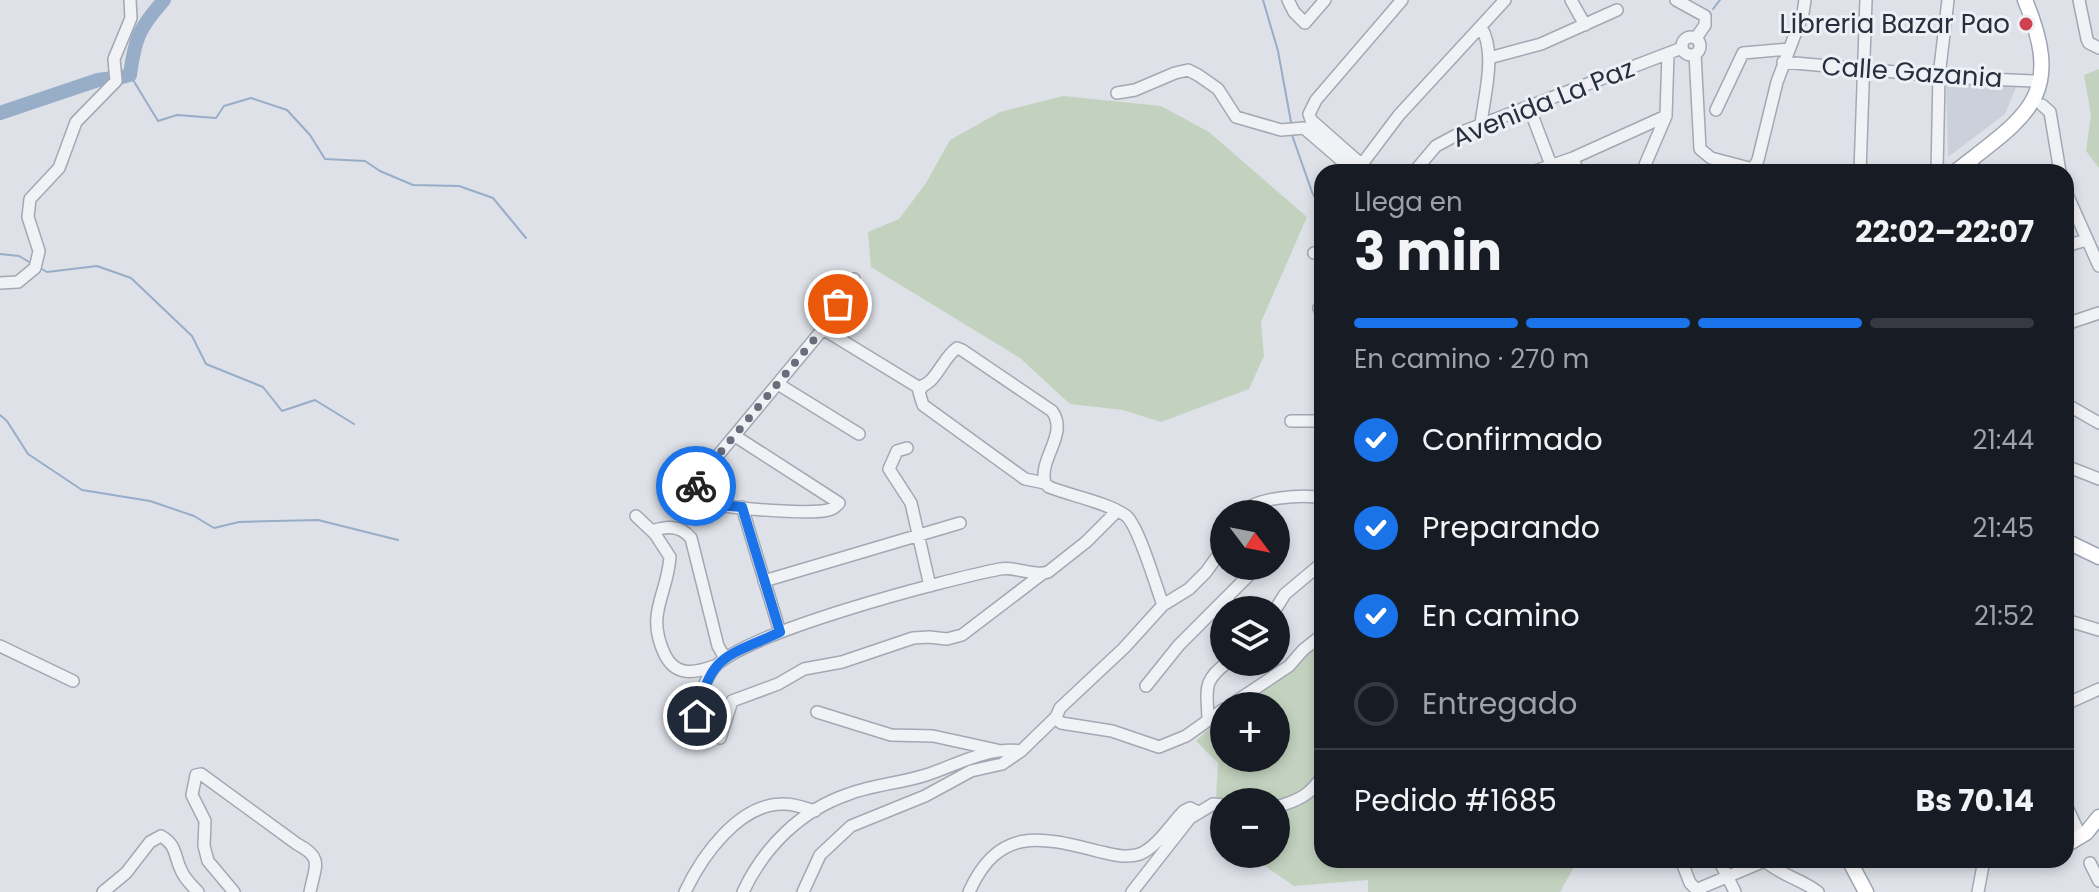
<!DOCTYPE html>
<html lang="es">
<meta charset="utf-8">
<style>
body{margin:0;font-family:Poppins,sans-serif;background:#242831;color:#f1f3f6;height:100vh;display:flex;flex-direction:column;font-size:30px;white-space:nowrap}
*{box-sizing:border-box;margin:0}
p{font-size:26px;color:#9ea1a6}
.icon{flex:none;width:44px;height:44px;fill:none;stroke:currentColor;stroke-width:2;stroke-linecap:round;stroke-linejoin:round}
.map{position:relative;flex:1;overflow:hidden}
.drawer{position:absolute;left:1314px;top:164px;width:760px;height:704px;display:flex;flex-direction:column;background:#171b24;border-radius:24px;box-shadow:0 4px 12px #0003}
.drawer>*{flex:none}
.needle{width:52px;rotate:122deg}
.fabs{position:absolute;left:1210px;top:500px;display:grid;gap:16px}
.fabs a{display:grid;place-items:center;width:80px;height:80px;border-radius:50%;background:#171b24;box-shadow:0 4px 12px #0003;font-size:40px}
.pin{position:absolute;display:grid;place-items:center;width:68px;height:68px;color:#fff;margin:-34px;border:4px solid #fff;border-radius:50%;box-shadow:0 2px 8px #0007}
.courier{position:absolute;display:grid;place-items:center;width:80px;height:80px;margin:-40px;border:6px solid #1a73e8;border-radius:50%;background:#fff;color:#222;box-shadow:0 2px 10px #0007}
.headline em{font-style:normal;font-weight:700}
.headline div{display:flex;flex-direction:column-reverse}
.headline{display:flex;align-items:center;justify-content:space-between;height:136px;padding:0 40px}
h1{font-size:52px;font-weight:700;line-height:60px}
.bar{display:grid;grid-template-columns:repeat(4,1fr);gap:12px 8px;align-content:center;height:96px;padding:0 40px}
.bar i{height:10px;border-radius:6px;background:#363941}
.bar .on{background:#1a73e8}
.bar p{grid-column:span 4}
.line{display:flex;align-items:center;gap:20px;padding:0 40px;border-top:2px solid #363941}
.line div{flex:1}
ol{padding:0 40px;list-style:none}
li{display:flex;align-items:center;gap:24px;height:88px}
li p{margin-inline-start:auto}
li .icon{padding:8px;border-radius:50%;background:#1a73e8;color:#fff;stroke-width:4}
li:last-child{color:#9ea1a6}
li i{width:44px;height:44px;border:4px solid #363941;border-radius:50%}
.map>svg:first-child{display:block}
</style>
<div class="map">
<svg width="2099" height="892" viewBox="0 0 2099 892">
<rect width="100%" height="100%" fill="#dee1e8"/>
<path fill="#ccd0da" d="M1946 81 2017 85 2005 114 1948 157Z"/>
<path fill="#c3d2bf" d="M2099 69V168L2086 151 2091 115 2084 75Z
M1063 96 1161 106 1209 132 1307 217 1261 322 1264 356 1249 389 1161 422 1123 410 1070 404 1020 358 871 267 868 232 899 219 926 183 950 140 1000 112Z
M1322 640C1322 661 1326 757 1320 770 1302 808 1251 808 1216 798L1218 763 1196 741 1224 714V758H1276V706H1237L1287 675 1313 646Z
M1322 784V860H1578L1560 892H1368V880L1294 886 1259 862 1261 854H1276V812C1297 808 1309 801 1322 784Z"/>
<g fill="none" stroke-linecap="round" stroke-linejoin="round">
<path stroke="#98adc8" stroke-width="2" d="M1263 0 1278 51 1291 122
M1713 9 1720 0
M130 75 158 121 177 115 216 118 224 106 251 98 287 110 310 135 325 159 365 161 380 171 413 185 459 186 493 198 526 238
M1292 135 1312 192 1322 211
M0 254 19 256 31 263
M40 268 47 272 97 266 131 278 192 336 206 364 263 387 282 411 315 400 354 424
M0 415 7 421 28 454 82 490 150 501 194 516 214 528 239 522 318 520 398 540"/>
<path stroke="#98adc8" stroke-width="14" d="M122 77 130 75C135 38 139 28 164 0
M0 113 98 80 113 78"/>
<g stroke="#a3a8b2" stroke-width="14">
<path id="minor" d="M1288 0 1294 12 1305 23 1325 0
M1571 0 1585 25
M1676 0 1705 16V25L1696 38
M2079 0 2087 39 2089 43 2099 48
M1481 27C1497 53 1484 96 1481 124
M1682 46a9 9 0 1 1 18 0a9 9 0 1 1-18 0Z
M1695 54 1700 149 1711 158 1753 169 1758 160 1777 82 1803 13 1805 0
M1489 58 1541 44 1617 10
M1783 62 1964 78 2035 81 2038 85
M1117 93 1135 90 1175 73 1188 70 1198 75 1218 89 1236 117 1281 130 1304 128 1355 172
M2042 105 2050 112 2060 172
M1529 107 1551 165
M1716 110 1743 53 1789 49
M1573 158 1578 172
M1362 164 1399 115 1505 0
M1975 168 1978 172
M1370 172 1311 120 1309 114 1316 100 1402 0
M1414 172 1436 146 1462 132 1682 48
M1532 172 1573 158 1666 116
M1642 172 1666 116 1668 54
M1860 172 1866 0
M1937 172 1939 76 1948 0
M2066 192 2099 266
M2066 246 2086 240
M1314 253 1322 254
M0 283 18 282 35 268 39 251 28 217 30 199 59 168 76 122 116 81 114 59 131 18 130 0
M1319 308 1322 315
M2066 324 2099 313
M823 329 918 387C936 385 942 358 957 348L962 350 1052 411C1069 434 1038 459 1045 483L1049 487C1072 496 1105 502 1125 515 1138 523 1156 587 1163 605
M778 384 859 434
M922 387 919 392 923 405 1025 479 1045 483
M2066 404 2099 423
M1291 421H1322
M735 436 839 503C835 507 833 509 828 510 812 515 709 508 695 499V488L700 477 823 329 854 279
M907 448 897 451 889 469 911 503 930 586
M2066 466 2099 479
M742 507 780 632
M1242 514C1252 497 1304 494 1322 498
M636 516 655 534 670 557C667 597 645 613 665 655 676 677 695 673 714 666
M652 531C667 526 680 525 691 538L718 646 725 658
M1224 547 1206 572 1189 589 1163 605 1124 648 1060 708 1056 717 1061 723 1112 731 1159 747 1186 736 1224 709
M764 581 960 523
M1226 598 1237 610
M1275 610 1285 594 1322 563
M2066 620 2099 630
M0 646 73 681
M1146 686 1179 645 1254 570
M2066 704 2099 689
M1229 706 1289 666 1303 650 1322 635
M817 712 891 735 933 736 997 750
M1208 718C1207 689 1202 681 1228 662
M720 738 732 701 778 684 804 669 842 662 913 638 929 637 947 639 962 635 1042 574
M695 739C697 716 699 688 713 669 740 633 949 579 1000 569 1016 566 1033 577 1048 572L1086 542 1117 511
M2066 805 2081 837
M1276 807C1297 801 1311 795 1322 776
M1681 860 1690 883 1699 892
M1719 860 1735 892
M1765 861C1780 875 1801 879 1818 892
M2090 863 2099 881
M1698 889 1767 860
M103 892 126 873 150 842 161 836C177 845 174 856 181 870 184 878 192 886 198 892
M234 892 208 861 204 846 205 821 192 795 196 775 201 774 297 844C324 858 315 866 310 892
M685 892C702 856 739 803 784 804 795 804 805 808 815 811
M743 892C764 847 801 810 849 794 873 785 901 783 926 775 957 765 988 746 1021 751
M803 892 820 855 851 826 925 796 971 771 1002 764 1021 751 1056 717
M969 892C998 827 1039 836 1097 851 1112 854 1125 859 1140 854 1157 847 1171 824 1184 811L1190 808 1198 812
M1132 892 1190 818 1213 804 1224 805
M1978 892 1984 860"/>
</g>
<g stroke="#9da5b3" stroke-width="17">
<path id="major" d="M1955 172C2026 116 2066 98 2025 0
M2066 541 2099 557
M2066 845 2086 833 2099 817
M1849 860 1866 892"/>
</g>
<use href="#minor" stroke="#f1f2f6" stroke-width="11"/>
<use href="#major" stroke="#fff" stroke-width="14"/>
</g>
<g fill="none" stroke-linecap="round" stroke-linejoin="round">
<path stroke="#676d7a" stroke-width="8" stroke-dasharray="0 14.4" d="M696 486 700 477 823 329 838 304"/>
<path stroke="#1a73e8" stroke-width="10" d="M696 486 695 499 706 504 742 507 780 632C727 657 710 653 697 716"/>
</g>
<circle fill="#cf414f" stroke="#edf0f5" stroke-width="3" cx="2026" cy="24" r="8"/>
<g text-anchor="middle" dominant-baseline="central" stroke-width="6" stroke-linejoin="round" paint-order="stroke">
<g font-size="26" fill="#272f3f" stroke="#edf0f5" text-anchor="end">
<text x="2010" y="24">Libreria Bazar Pao</text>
</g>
<g font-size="26" fill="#272f3f" stroke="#edf0f5">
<text transform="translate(1912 72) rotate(4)">Calle Gazania</text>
<text transform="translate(1543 103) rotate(-22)">Avenida La Paz</text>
</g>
</g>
</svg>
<div class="fabs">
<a><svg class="needle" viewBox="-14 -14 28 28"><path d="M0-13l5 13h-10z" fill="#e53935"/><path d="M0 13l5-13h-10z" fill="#9ea1a6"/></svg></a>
<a><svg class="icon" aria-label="layers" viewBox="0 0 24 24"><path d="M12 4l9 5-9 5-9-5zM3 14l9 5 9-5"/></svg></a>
<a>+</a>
<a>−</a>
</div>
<div class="pin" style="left:838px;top:304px;background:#ea580c"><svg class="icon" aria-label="bag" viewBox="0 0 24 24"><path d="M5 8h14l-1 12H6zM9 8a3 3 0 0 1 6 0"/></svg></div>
<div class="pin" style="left:697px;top:716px;background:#1f2937"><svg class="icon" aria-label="home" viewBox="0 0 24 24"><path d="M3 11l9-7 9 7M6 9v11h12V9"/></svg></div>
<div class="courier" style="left:696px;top:486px"><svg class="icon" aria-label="bike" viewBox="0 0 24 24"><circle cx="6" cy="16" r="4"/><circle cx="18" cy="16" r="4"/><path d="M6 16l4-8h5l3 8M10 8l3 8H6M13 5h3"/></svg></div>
<section class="drawer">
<div class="headline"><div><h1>3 min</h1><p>Llega en</p></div><em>22:02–22:07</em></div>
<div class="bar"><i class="on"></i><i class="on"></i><i class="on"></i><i></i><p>En camino · 270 m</p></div>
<ol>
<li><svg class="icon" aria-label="check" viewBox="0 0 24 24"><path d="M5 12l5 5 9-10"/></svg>Confirmado<p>21:44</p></li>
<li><svg class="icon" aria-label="check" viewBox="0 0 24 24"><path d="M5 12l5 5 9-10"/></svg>Preparando<p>21:45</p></li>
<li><svg class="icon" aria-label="check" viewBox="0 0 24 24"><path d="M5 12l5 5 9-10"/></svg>En camino<p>21:52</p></li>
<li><i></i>Entregado</li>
</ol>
<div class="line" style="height:104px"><div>Pedido #1685</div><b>Bs 70.14</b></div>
</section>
</div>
